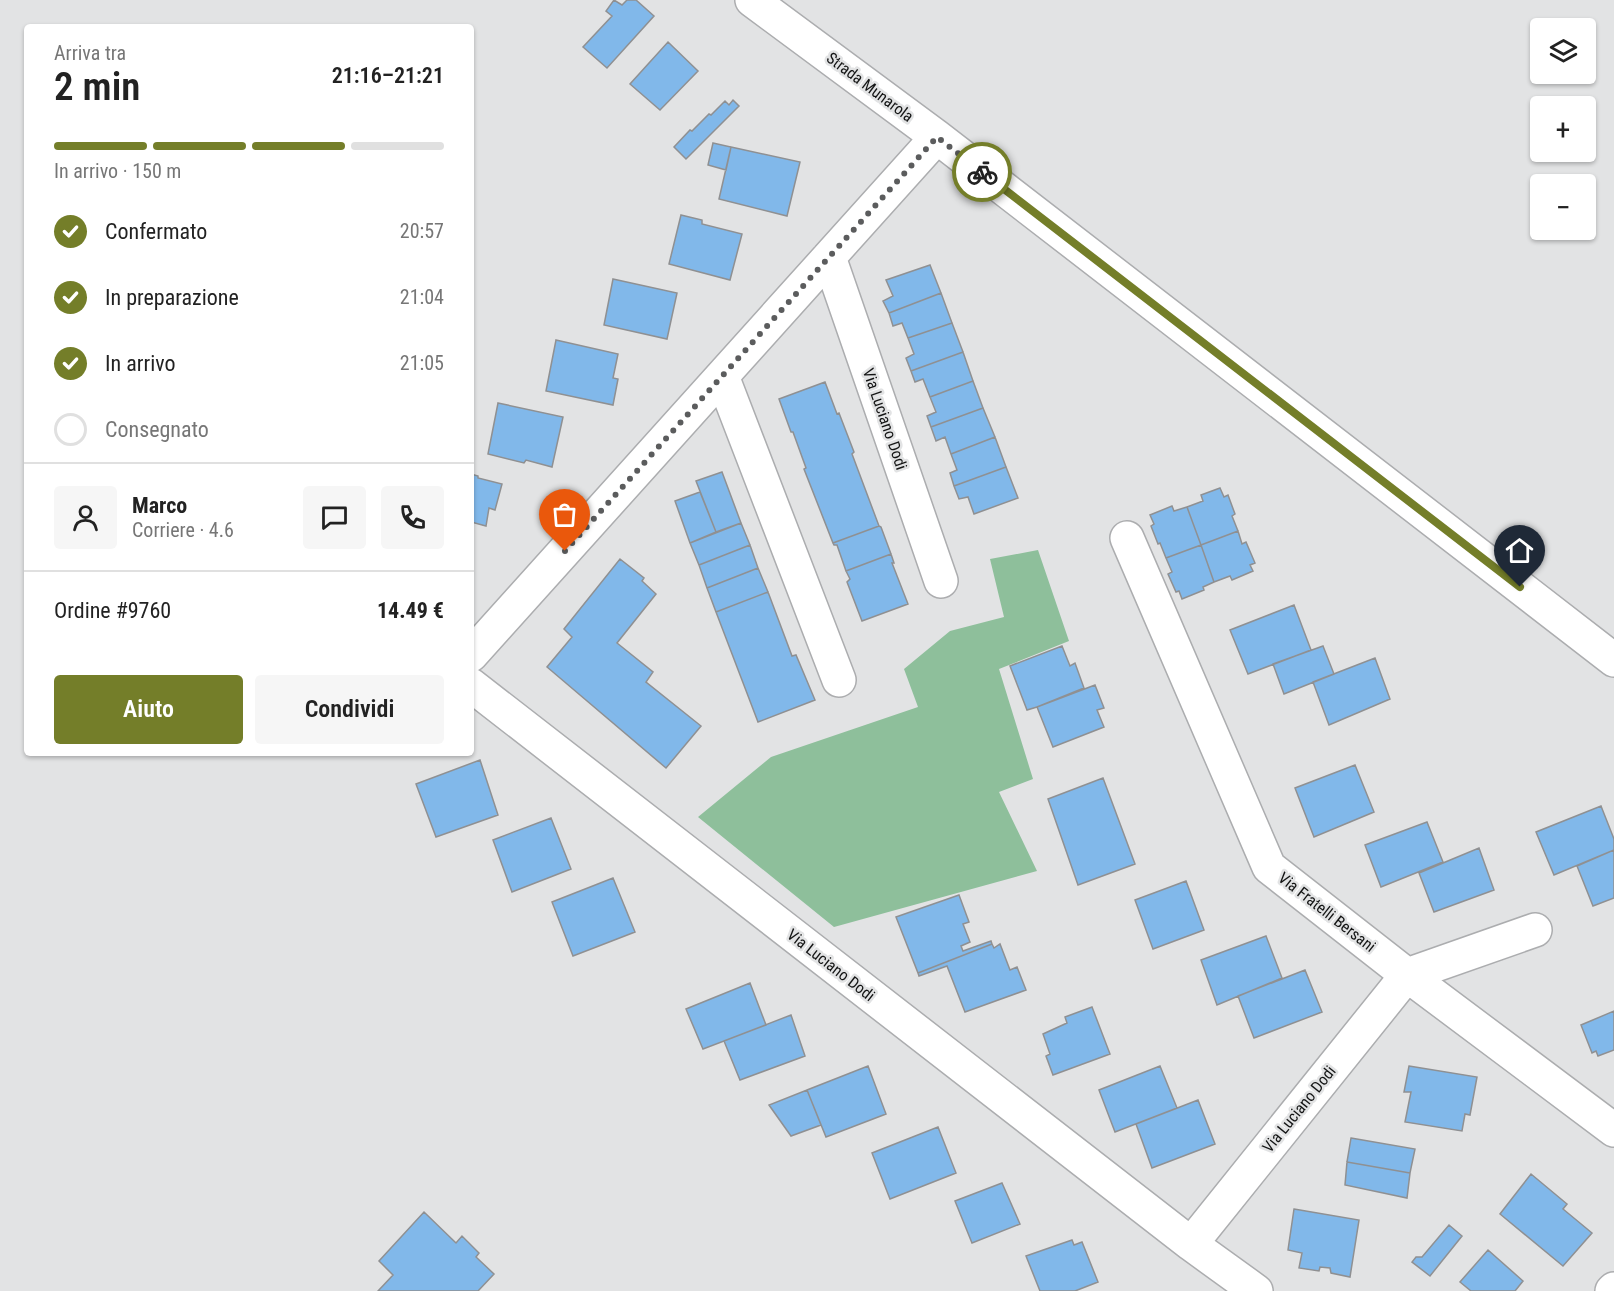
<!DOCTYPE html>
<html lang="it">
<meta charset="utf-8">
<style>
body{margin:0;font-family:"Roboto Condensed",sans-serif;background:#f6f6f6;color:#222;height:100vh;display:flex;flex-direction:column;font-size:22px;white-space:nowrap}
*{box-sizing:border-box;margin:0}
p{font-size:20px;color:#767676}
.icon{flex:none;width:33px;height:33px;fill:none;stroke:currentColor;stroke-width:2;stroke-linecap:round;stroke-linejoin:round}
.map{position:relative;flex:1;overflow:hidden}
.drawer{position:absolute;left:24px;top:24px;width:450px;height:732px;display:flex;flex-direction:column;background:#fff;border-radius:6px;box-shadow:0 2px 4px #0004}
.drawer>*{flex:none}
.controls{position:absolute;left:1530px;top:18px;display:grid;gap:12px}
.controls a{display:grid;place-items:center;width:66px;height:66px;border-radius:6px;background:#fff;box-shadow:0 2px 4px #0004;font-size:30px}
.pin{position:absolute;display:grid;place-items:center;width:51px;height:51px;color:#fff;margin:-62px -26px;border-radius:50% 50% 50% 0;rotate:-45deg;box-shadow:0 0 6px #0007}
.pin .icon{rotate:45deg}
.courier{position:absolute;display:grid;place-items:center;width:60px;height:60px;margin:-30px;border:4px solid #747e29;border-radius:50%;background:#fff;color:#222;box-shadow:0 2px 8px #0007}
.headline em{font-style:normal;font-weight:600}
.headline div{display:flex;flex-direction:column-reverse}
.headline{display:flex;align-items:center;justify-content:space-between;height:102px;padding:0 30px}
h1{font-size:39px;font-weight:600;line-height:45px}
.bar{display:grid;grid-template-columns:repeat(4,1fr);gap:9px 6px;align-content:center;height:72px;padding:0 30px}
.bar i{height:8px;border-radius:4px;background:#e0e0e0}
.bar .active{background:#747e29}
.bar p{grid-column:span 4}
.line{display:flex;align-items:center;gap:15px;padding:0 30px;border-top:2px solid #e0e0e0}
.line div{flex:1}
.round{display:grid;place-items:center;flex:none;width:63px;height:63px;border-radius:6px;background:#f6f6f6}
ol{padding:0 30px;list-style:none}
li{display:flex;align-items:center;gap:18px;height:66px}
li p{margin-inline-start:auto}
li .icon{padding:6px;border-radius:50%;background:#747e29;color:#fff;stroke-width:4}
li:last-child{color:#767676}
li i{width:33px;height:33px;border:3px solid #e0e0e0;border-radius:50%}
.action{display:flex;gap:12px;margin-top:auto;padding:12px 30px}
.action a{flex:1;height:69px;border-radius:6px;background:#747e29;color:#fff;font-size:24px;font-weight:600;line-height:69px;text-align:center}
.action a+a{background:#f6f6f6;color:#222}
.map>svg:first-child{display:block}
</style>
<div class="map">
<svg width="1614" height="1291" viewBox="0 0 1614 1291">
<rect width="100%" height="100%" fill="#e2e3e4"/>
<path fill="#8ebf9b" d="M1038 550 1069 641 999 669 1033 779 999 792 1037 871 834 927 698 817 771 757 918 707 904 669 950 631 1004 617 990 559Z"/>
<path fill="#81b8ea" stroke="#8f9092" stroke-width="1.5" d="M614 0 622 5 627 0H636L654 16 607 68 583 47 612 16 606 11Z
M668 42 698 71 660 110 630 84Z
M733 100 739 106 686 159 674 147 690 130 692 131 709 114 711 115 725 101 729 105Z
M713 143 731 147 726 170 708 165Z
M731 147 800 162 787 216 719 199Z
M681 215 702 220V224L742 234 730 280 669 264Z
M930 265 941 293 889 313 883 301 893 296 886 280Z
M613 279 677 293 667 339 604 325Z
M941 293 952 323 908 338 902 323 893 326 889 313Z
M952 323 963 352 911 371 906 358 914 354 908 338Z
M556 340 618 354 613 378 618 379 613 405 546 391Z
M963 352 973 381 930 397 923 379 915 382 911 371Z
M973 381 983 408 931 427 927 416 936 412 930 397Z
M825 382 837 414 839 413 854 452 852 454 879 526 833 543 804 469 806 468 793 432H791L779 399Z
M498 403 563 417 552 467 526 460 524 463 488 454Z
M983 408 995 437 951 454 945 437 936 441 931 427Z
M995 437 1006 467 954 486 950 473 957 470 951 454Z
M1006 467 1018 498 974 514 968 497 959 499 954 486Z
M722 472 741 523 716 532 696 481Z
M471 474 478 476V478L502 484 495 510 489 508 486 526 471 522Z
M1220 488 1224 497 1228 495 1235 514 1232 516 1238 531 1201 545 1187 507 1203 501 1201 495Z
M700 492 716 532 690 543 675 501Z
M1172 506 1174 511 1187 507 1201 545 1166 558 1160 543 1158 544 1151 526 1154 524 1150 515Z
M741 523 750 545 699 565 690 543Z
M879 526 881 527 891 554 846 571 837 545H834L833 543Z
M1238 531 1242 544 1246 542 1255 563 1250 565 1253 571 1232 580 1230 576 1214 582 1201 545Z
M750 545 758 568 707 588 699 565Z
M1201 545 1214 582 1203 587 1204 590 1182 599 1179 591 1176 592 1168 574 1172 572 1166 558Z
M891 554 894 563H892L908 604 862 621 847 582 850 579 846 571Z
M620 559 644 578 642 581 656 594 617 643 653 672 646 682 701 726 666 768 547 667 572 637 564 629Z
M758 568 768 592 716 612 707 588Z
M768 592 792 656 796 655 815 700 758 722 716 612Z
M1294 605 1311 650 1248 674 1230 630Z
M1062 646 1070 666 1075 663 1084 688 1037 707 1027 710 1010 666Z
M1323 646 1334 674 1284 694 1273 664Z
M1375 658 1390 699 1329 725 1313 682Z
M1095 685 1104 708 1097 710 1104 727 1053 747 1037 707Z
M480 760 498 815 436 837 416 784Z
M1355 765 1374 812 1314 837 1295 788Z
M1103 778 1135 864 1078 885 1048 799Z
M1601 806 1614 839V850L1554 875 1536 832Z
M551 818 571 869 512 892 493 840Z
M1427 822 1443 862 1381 887 1365 845Z
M1479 848 1494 890 1434 912 1419 873Z
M1614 850V898L1593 906 1577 866Z
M613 878 635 932 573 956 552 902Z
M1186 881 1204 930 1153 949 1135 900Z
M959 895 969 922 963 924 970 942 961 946 963 951 991 941 992 944 918 973 896 917Z
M1266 936 1282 978 1217 1005 1201 960Z
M992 944 994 948 1000 944 1010 970 1017 967 1026 990 965 1012 947 966 919 976 918 973Z
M1305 970 1322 1012 1254 1038 1238 996Z
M750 983 766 1025 703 1049 686 1009Z
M1092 1007 1110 1054 1053 1075 1046 1056 1050 1054 1043 1034 1067 1023 1065 1017Z
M1614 1011V1050L1598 1056 1596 1051 1592 1053 1581 1025Z
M791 1015 805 1056 740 1080 724 1041Z
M868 1066 886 1114 826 1137 807 1090Z
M1160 1066 1177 1108 1115 1132 1099 1090Z
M1409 1066 1477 1077 1470 1115 1465 1114 1462 1131 1405 1122 1411 1092H1404Z
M807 1090 821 1125 791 1136 769 1105Z
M1198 1100 1215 1144 1152 1168 1136 1124Z
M938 1127 956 1173 890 1199 872 1153Z
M1351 1138 1415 1149 1410 1173 1347 1162Z
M1347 1162 1410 1173 1407 1198 1345 1185Z
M1531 1174 1567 1204 1563 1209 1592 1233 1563 1266 1500 1214Z
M1002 1183 1020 1224 972 1243 955 1201Z
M1294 1209 1359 1220 1350 1277 1331 1273 1330 1268 1320 1267 1319 1271 1299 1268 1302 1253 1288 1250Z
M424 1212 456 1243 462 1236 479 1253 476 1257 494 1274 478 1291H378L393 1275 379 1261Z
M1449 1225 1462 1236 1430 1276 1412 1262 1416 1257H1422Z
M1072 1240 1074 1245 1082 1242 1098 1282 1075 1291H1040L1026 1256Z
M1488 1250 1523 1281 1515 1291H1471L1460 1282Z"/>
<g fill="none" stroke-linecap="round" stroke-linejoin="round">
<g stroke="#acadaf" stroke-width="36">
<path id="minor" d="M752 0 937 137 1614 660
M829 257 941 581
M722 376 839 680
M1127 538 1269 867 1407 975 1614 1130
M471 655 937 137
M471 685 1191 1244 1256 1291
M1191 1244 1407 975 1535 930
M1612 1291 1614 1289"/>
</g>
<use href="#minor" stroke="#fff" stroke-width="33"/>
</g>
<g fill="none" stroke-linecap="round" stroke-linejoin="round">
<path stroke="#5b5c5d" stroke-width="6" stroke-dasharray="0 10.8" d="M565 551 937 137 982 172"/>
<path stroke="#747e29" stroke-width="8" d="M982 172 1520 587"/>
</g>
<g text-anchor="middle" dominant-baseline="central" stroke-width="5" stroke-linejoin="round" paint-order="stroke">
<g font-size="16" fill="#131414" stroke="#e2e3e4">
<text transform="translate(870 87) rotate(37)">Strada Munarola</text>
<text transform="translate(885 419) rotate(71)">Via Luciano Dodi</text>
<text transform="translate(1327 912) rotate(38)">Via Fratelli Bersani</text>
<text transform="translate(831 965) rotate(38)">Via Luciano Dodi</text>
<text transform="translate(1299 1109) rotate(-51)">Via Luciano Dodi</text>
</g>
</g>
</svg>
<div class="controls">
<a><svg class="icon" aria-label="layers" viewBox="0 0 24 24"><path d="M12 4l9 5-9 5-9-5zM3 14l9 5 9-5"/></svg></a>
<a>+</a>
<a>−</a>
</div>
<div class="pin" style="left:565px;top:551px;background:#ea580c"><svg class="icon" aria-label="bag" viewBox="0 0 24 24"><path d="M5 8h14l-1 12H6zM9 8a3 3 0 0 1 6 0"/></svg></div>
<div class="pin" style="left:1520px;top:587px;background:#1f2937"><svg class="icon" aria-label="home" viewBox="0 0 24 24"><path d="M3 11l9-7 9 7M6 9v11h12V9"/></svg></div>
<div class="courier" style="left:982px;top:172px"><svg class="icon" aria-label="bike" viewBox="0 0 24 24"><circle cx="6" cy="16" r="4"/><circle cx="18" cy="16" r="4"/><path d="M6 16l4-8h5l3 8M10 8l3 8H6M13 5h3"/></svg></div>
<section class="drawer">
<div class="headline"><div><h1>2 min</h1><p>Arriva tra</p></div><em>21:16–21:21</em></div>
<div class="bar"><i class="active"></i><i class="active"></i><i class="active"></i><i></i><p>In arrivo · 150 m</p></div>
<ol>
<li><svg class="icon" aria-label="check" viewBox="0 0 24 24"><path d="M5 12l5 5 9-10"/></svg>Confermato<p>20:57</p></li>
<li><svg class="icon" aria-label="check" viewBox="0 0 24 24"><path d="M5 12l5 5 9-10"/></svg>In preparazione<p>21:04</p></li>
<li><svg class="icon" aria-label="check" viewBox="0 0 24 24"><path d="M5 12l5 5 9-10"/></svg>In arrivo<p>21:05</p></li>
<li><i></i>Consegnato</li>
</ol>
<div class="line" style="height:108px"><a class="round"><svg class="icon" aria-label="person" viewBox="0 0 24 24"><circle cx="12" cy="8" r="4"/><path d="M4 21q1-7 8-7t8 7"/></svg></a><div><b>Marco</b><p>Corriere · 4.6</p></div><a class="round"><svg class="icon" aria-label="chat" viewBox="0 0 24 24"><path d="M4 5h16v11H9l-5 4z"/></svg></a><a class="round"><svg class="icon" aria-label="phone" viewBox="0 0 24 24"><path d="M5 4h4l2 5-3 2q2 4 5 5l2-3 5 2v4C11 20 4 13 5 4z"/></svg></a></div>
<div class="line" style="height:78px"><div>Ordine #9760</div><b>14.49 €</b></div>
<div class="action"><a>Aiuto</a><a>Condividi</a></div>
</section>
</div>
